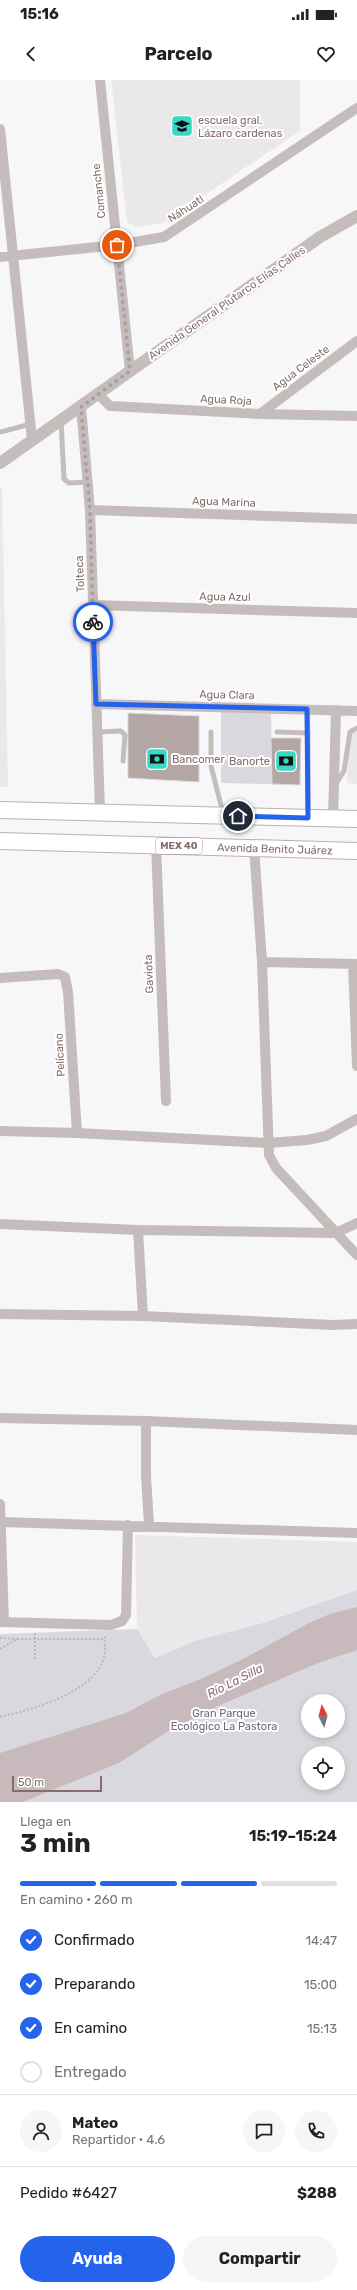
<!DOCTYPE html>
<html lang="es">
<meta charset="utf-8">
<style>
body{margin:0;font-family:Rubik,sans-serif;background:#f6f6f6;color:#222;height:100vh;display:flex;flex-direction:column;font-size:15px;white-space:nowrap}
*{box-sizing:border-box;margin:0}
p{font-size:13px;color:#767676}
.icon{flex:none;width:22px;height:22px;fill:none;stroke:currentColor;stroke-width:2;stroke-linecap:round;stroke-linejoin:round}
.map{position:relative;height:1722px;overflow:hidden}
.panel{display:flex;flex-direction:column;background:#fff;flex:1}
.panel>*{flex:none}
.needle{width:26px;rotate:354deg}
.controls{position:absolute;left:301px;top:1614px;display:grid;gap:8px}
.controls a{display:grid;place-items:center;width:44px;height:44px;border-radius:50%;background:#fff;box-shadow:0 2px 6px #0003;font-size:20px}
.scale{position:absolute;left:12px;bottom:10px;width:90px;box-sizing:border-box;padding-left:4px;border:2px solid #856d6a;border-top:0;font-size:11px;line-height:14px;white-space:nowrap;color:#856d6a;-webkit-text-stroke:3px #fff;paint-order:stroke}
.pin{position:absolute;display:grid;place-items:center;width:34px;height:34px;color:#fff;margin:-17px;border:2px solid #fff;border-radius:50%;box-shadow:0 1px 4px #0007}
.courier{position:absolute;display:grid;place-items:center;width:40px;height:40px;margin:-20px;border:3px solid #2563eb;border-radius:50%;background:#fff;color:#222;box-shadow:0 1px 5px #0007}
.headline em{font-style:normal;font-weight:700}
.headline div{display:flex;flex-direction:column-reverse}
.headline{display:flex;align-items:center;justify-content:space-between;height:68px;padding:0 20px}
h1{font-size:26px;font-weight:700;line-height:30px}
.bar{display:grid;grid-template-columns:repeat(4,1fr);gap:6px 4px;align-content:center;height:48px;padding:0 20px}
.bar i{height:5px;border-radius:3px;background:#e0e0e0}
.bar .on{background:#2563eb}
.bar p{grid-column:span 4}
.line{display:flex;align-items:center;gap:10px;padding:0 20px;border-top:1px solid #e0e0e0}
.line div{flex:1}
.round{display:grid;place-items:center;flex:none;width:42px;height:42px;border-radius:21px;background:#f6f6f6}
ol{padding:0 20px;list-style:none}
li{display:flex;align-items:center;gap:12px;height:44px}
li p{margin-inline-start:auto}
li .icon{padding:4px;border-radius:50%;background:#2563eb;color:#fff;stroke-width:4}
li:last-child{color:#767676}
li i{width:22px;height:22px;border:2px solid #e0e0e0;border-radius:50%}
.button{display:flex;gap:8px;margin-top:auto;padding:8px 20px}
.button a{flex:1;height:46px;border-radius:24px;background:#2563eb;color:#fff;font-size:16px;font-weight:700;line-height:46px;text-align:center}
.button a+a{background:#f6f6f6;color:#222}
.status{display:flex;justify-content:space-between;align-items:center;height:28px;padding:0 20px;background:#fff;direction:ltr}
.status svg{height:11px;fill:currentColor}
header{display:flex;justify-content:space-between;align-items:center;height:52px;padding:0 20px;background:#fff;font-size:18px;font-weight:700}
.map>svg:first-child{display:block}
</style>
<div class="status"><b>15:16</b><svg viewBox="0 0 49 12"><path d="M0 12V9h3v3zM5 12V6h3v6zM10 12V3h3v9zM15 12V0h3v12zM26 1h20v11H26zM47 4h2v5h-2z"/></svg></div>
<header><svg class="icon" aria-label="back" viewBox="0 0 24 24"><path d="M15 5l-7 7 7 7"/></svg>Parcelo<svg class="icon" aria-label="heart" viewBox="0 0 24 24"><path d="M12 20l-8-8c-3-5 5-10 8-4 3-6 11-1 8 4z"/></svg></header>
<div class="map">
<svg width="357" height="1722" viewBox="0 0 357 1722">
<rect width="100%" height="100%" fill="#f7f7f9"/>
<path fill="#eae8ea" d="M111 0H300V51L163 143 137 147 127 142Z
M2 407 8 707H0V408Z
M352 652H357V704L347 703 349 658H352Z
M135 1455 357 1462V1510L266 1542 198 1560 155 1578 137 1549Z"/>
<path fill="#dad8df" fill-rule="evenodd" d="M221 628 271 629 272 704 221 703Z
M357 1510V1722H0V1554L137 1549 155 1578 198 1560 266 1542ZM308 1621H338V1651H308ZM308 1673H338V1703H308Z"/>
<path fill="#c8babc" d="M357 1527V1570L318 1583 211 1629 170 1650 119 1683 23 1722H0V1673L126 1633 162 1614 201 1599 243 1579 309 1543 330 1534Z"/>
<path fill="#b3a6a5" stroke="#d9d9db" d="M128 633 199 636V702L128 698Z
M271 658H301L300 705 272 704Z"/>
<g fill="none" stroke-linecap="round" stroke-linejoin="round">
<g stroke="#b9b1b0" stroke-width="18">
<g id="primary">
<path d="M0 730 357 739"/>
<path id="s1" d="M0 761 357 771"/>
</g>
</g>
<path stroke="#bdb7b7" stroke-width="2" stroke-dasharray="2 2" stroke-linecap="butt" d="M35 1553V1580
M0 1558 17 1559
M0 1569 17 1559H104
M0 1637C35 1629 116 1607 104 1559L106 1555"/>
<path stroke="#c4bdbc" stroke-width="5" d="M61 341 64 399 69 403 88 402
M0 352 31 344
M307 629 308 653
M97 652 121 651 125 655 123 681
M211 652V686L223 733
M277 652 308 653V735
M336 704 344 691 350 652 357 648"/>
<path stroke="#c4bdbc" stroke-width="10" d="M100 0 130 291
M0 49 32 360
M0 177 117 165 164 157 357 28
M98 314 110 326 260 334 357 336
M81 327 90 430 100 731
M260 334 357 261
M90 430 357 439
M93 525 357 533
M96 624 357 631
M333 739 336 630
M156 765 166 1021
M254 767 262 882 269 1075 276 1088 357 1175
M262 882 357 884
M353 884 357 986
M0 898 58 894 65 897 68 912 77 1053
M0 1051 77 1053 268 1063 307 1060 326 1056 357 1039
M0 1144 138 1150 336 1153 357 1143
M138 1150 143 1236
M0 1234 143 1236 333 1245 357 1244
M0 1338 146 1341 357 1350
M146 1341V1396L149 1445
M0 1424 4 1542
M1 1442 357 1453
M0 1542 111 1545 122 1541 126 1535 128 1445"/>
<path stroke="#c4bdbc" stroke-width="12" d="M0 383 320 157 357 136"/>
<use href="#primary" stroke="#fff" stroke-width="16"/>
</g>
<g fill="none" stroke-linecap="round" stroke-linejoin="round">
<path stroke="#ad9d9c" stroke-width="4" stroke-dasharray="0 7.2" d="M93 542 90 430 81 327 130 291 117 165"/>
<path stroke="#2563eb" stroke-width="5" d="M93 542 96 624 307 629 308 738 238 736"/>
</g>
<defs>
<g id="school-square" transform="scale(1.15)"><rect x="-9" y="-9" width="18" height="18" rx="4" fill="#38d8c5" stroke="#fff"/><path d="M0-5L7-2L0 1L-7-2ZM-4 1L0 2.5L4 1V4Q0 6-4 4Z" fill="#111"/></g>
<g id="bank-square" transform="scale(1.15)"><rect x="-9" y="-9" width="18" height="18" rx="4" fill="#38d8c5" stroke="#fff"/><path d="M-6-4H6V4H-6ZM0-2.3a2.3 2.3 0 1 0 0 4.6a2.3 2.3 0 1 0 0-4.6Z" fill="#111"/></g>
</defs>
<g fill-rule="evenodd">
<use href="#school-square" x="182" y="46"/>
<use href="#bank-square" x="157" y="679"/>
<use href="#bank-square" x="286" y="681"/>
</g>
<g text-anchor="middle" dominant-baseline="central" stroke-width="4" stroke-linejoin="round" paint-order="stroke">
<rect fill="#fff" stroke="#aa9997" stroke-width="1" x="156" y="758" width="46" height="16" rx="3"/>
<g font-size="10" font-weight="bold" fill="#856d6a">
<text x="179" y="766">MEX 40</text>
</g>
<g font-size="11" fill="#856d6a" stroke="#fff" text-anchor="start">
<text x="198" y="40">escuela gral.<tspan x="198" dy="13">Lázaro cardenas</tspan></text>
<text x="172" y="679">Bancomer</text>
<text x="270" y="681" text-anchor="end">Banorte</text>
</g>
<g font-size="11" fill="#856d6a" stroke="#fff">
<text transform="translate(99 111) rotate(-96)">Comanche</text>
<text transform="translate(186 129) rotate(-33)">Náhuatl</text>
<text transform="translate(227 223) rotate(-35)">Avenida General Plutarco Elías Calles</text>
<text transform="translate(301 288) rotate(-37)">Agua Celeste</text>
<text transform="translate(226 320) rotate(3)">Agua Roja</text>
<text transform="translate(224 422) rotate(2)">Agua Marina</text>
<text transform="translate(80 494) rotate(-92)">Tolteca</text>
<text transform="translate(225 517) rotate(1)">Agua Azul</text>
<text transform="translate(227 615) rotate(1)">Agua Clara</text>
<text stroke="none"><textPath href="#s1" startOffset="275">Avenida Benito Juárez</textPath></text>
<text transform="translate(149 894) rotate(-92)">Gaviota</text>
<text transform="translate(60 975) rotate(-93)">Pelícano</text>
</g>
<g font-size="11" fill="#72687d" stroke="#fff">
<text x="224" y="1633">Gran Parque<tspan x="224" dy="13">Ecológico La Pastora</tspan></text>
</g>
<g font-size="12" font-style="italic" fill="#876b6e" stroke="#fff">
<text transform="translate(235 1601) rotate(-27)">Río La Silla</text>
</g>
</g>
</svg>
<div class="controls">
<a><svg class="needle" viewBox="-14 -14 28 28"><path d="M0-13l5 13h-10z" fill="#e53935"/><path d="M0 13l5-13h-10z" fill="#767676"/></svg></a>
<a><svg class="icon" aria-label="locate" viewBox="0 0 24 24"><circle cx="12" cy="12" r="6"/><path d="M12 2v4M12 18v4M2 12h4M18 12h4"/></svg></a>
</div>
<div class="scale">50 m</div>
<div class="pin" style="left:117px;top:165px;background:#ea580c"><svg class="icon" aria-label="bag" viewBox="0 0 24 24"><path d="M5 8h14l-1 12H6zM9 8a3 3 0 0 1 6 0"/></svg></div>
<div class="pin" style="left:238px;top:736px;background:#1f2937"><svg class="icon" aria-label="home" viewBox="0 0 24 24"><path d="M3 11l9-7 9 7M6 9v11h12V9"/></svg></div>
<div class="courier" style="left:93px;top:542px"><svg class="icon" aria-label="bike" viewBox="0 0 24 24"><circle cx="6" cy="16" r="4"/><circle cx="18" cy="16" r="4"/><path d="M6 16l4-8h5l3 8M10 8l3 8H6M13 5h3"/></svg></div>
</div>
<section class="panel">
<div class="headline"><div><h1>3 min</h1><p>Llega en</p></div><em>15:19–15:24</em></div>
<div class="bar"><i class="on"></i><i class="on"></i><i class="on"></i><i></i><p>En camino · 260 m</p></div>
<ol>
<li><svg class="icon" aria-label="check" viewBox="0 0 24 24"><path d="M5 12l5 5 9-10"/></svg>Confirmado<p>14:47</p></li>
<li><svg class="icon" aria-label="check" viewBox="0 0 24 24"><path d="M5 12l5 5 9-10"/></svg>Preparando<p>15:00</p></li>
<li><svg class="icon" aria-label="check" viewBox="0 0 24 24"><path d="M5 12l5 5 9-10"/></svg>En camino<p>15:13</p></li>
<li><i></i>Entregado</li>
</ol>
<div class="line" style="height:72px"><a class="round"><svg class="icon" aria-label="person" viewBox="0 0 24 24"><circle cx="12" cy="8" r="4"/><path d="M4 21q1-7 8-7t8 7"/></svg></a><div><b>Mateo</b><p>Repartidor · 4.6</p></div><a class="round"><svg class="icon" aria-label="chat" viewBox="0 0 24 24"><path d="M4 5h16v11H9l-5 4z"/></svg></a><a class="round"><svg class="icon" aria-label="phone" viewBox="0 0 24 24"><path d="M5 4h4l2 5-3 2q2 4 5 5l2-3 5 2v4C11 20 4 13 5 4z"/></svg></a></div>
<div class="line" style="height:52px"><div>Pedido #6427</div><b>$288</b></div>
<div class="button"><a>Ayuda</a><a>Compartir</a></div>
</section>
